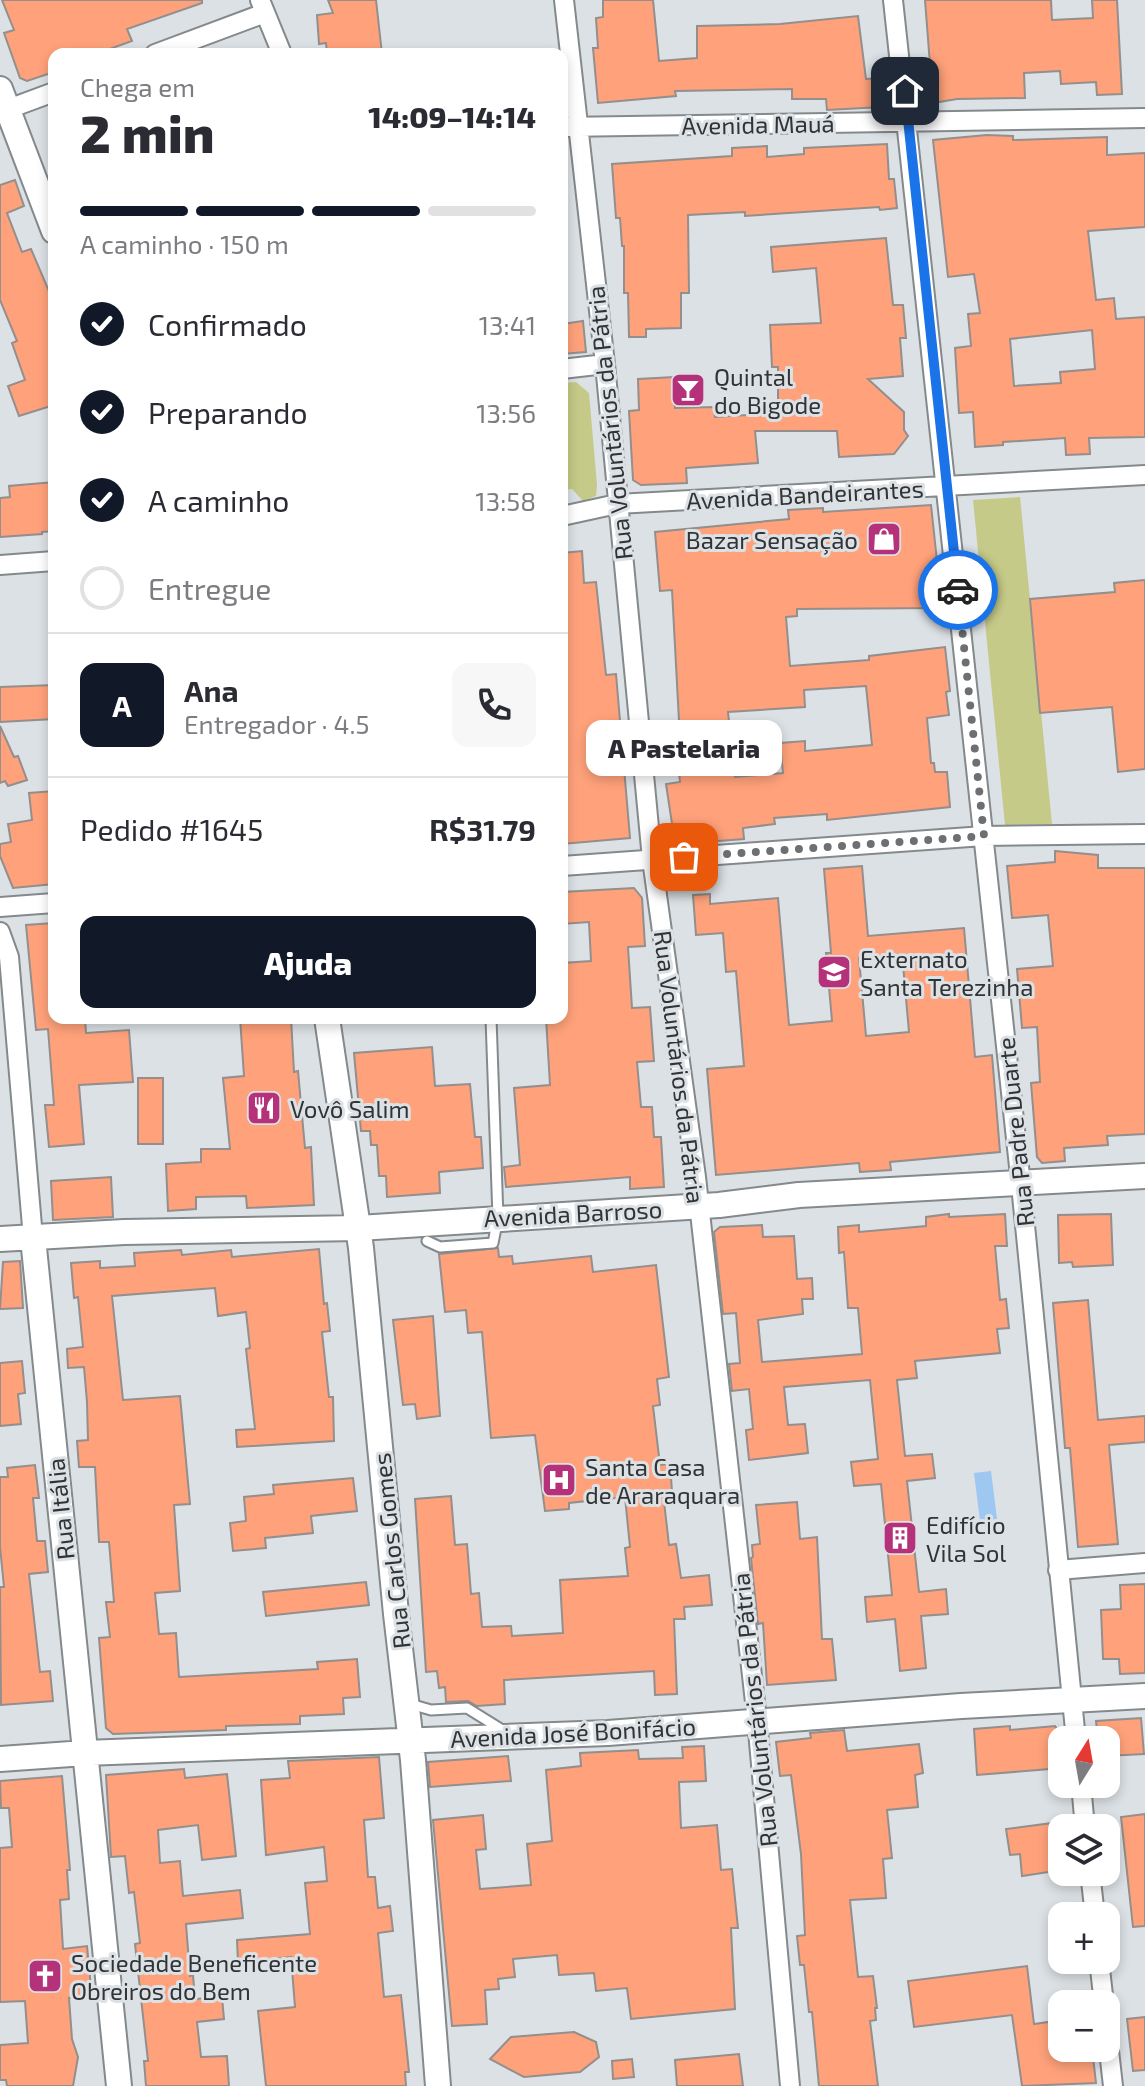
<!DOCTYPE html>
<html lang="pt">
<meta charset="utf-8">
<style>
body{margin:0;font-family:"Exo 2",sans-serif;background:#f7f7f7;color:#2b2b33;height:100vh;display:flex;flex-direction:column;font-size:30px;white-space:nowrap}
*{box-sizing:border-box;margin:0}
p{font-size:26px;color:#7c7c81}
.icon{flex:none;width:44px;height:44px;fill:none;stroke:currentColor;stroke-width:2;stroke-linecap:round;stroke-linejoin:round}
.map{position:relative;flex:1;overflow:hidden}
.side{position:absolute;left:48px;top:48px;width:520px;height:976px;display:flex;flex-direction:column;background:#fff;border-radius:16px;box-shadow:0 4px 12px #0003}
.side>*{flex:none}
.needle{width:52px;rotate:11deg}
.buttons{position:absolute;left:1048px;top:1726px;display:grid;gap:16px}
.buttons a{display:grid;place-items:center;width:72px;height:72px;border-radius:16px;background:#fff;box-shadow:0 4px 12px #0003;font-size:40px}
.pin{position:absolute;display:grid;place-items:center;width:68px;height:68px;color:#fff;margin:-34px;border-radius:16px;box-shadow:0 4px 12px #0006}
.courier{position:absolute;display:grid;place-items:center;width:80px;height:80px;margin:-40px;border:6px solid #1a73e8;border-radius:50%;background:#fff;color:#222;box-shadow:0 2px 10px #0007}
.bubble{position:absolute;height:56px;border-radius:16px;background:#fff;box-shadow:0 4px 12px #0003;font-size:26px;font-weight:800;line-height:56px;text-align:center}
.summary em{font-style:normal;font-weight:800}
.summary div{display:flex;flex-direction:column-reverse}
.summary{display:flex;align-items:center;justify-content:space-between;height:136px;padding:0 32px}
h1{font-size:52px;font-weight:800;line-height:60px}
.bar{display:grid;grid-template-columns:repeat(4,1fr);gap:12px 8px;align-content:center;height:96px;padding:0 32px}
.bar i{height:10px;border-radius:6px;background:#e1e1e2}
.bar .on{background:#111827}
.bar p{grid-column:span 4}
.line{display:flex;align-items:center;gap:20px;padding:0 32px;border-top:2px solid #e1e1e2}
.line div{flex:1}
.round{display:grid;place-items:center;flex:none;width:84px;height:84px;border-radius:16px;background:#f7f7f7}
ol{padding:0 32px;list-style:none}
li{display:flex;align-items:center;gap:24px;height:88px}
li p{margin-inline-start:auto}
li .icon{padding:8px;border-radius:50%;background:#111827;color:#fff;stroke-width:4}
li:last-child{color:#7c7c81}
li i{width:44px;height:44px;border:4px solid #e1e1e2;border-radius:50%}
.cta{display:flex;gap:16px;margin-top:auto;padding:16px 32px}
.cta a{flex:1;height:92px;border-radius:16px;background:#111827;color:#fff;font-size:32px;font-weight:800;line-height:92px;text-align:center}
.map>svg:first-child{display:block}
</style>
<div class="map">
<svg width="1145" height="2086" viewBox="0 0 1145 2086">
<rect width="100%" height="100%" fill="#dce1e5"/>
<path fill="#c5ca88" d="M576 382 589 393 597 485 596 496 583 501 572 489 562 490V383Z
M1020 497 1052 824 1005 825 973 500Z"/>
<path fill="#9ec7f1" d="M991 1471 997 1519 980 1521 974 1473Z"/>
<path fill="#ffa27b" stroke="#948e8c" stroke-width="2" fill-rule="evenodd" d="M2 0H202V3L127 29 132 41 96 54H54V72L27 81 20 78 4 33 14 30Z
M328 0H376L382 54H327L326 43 319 44 317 15 333 13Z
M603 0H653L659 61 697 58V26L780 24 858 16 866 79 880 78 882 107 827 110 826 99H792V89L675 91 676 96 598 103 593 48H598L596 18 603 17Z
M925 0H1051L1052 20 1093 18 1092 0H1117L1122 94 1097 95 1096 82 1061 84 1060 71 1024 73 1025 98 957 99 933 103Z
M987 135 1013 136V140L1107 137V155L1145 153V227L1088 231 1096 300 1114 298 1116 319 1145 317V437L1089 438 1090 454 1066 455 1065 438 1003 442V445L975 447 973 412 959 413 955 348 971 346 968 314 980 313 974 274 948 277 933 140ZM1092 330 1095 369 1060 372 1061 383 1014 386 1010 339Z
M887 144 889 179H894L897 208 880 210 879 207 745 216V212L688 215 689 293H681V328L646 329V337H629L628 293H624V246H622L620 218H616L612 164 732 156V148L767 146V157L804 154V148Z
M15 180 24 206 7 213 22 252 31 249 54 303V405L19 416 8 386 25 380 12 343 17 341 0 300V185Z
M886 238 893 305H903L906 338H900L903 376 868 379 904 412V430L908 436 894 454 839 457 837 431H755L758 463 686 468 687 483 641 485 633 480 629 411 639 410 638 379 674 377 675 408 714 407 715 417 778 413V367H772L770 325 821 323 816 268 773 272 771 247Z
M583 321 586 352 562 354V324Z
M54 482V531L42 532V534L0 537V498L10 497 9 486Z
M931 505 942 608 797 609V616L786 617 790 666 869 660V656L945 647 950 691 946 692 949 715 927 718 931 763H934L935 772H947L950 807 827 820V814L774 818 775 824 743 828 744 839 680 844 674 837 666 784 680 782 673 721H679L672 590 660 591 655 532 789 519 788 510 823 508V512ZM866 686 872 745 805 751V741L780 743 783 773 735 777 728 712 805 707 804 690Z
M582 551 584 583 596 582 606 675 616 674 630 838 562 844V553Z
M1145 580V769L1118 772 1112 707 1040 713 1030 599 1115 592 1114 583Z
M54 685V719L0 722V687Z
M0 726 14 757 18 756 27 780 8 786 5 781 0 783Z
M54 791V884L13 888 0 856V844L11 842 8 824 32 820 29 793Z
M1055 851 1098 855V868H1145V1134L1107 1136 1108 1145 1064 1148 1065 1161 1042 1163 1037 1157 1031 1083 1040 1082 1037 1027 1022 1028 1017 969 1053 966 1048 915 1012 918 1007 866 1055 862Z
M862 866 868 936 964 928 975 1057 992 1055 1000 1152 890 1162 891 1170 860 1172 859 1163 716 1175 707 1069 744 1066 736 971 726 972 723 933 696 935 693 895 710 894V904L778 898 789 1025 832 1021 826 953H831L824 869ZM902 954 909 1032 866 1036 859 958Z
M634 888 642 898 645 946 628 947 632 1008 650 1007 654 1061 637 1062 641 1107H652L654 1137H661L664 1187 630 1189V1177L506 1187 504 1167 520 1165 514 1088 550 1085 546 1018H562V1013L565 1012 562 963 591 961 589 922 562 924V892Z
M53 923 54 1018H85L86 1033 129 1030 133 1082 79 1085 84 1144 49 1147 45 1105H54L48 1029 36 1030 26 925Z
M240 1018H291L294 1072 298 1071 305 1148 311 1147 314 1205 247 1208 246 1196 196 1197V1209L168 1211 166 1164 201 1162V1149H230L223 1078 244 1076Z
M432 1047 435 1086 470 1084 475 1137H481L483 1168 439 1172 440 1193 387 1197 386 1176H379L377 1145H371L370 1131H361L354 1053Z
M138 1078H163V1144H138Z
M111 1177 113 1217 53 1220 51 1181Z
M949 1214V1217L1005 1214 1007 1246H995L1000 1300 1006 1299 1009 1328 997 1329 1000 1353 915 1361 917 1378 897 1380 905 1456 932 1454 935 1478 907 1481 919 1592 946 1589 948 1614 921 1616 926 1668 900 1671 895 1619 867 1622 865 1597 892 1595 881 1484 854 1486 851 1462 878 1459 870 1380 784 1387 788 1425 805 1424 808 1453 749 1460 746 1430 753 1429 749 1389 732 1391 729 1364 740 1363 736 1313 723 1314 714 1232 720 1227 762 1225 763 1237 794 1236 797 1279 812 1278 813 1299H802L803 1314 758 1320 762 1362 862 1354 858 1308H848L844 1252 839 1253 838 1227 859 1225V1232L926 1226V1217Z
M1111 1214 1113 1265 1073 1267 1072 1262 1059 1263 1058 1215Z
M498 1248 499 1257 512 1256 513 1264 591 1256 593 1272 656 1265 669 1377 657 1379 660 1405 653 1406 660 1465 669 1464 671 1477 672 1492 663 1493 669 1545 676 1544 681 1578 709 1575 712 1605 684 1607 685 1619H674L677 1694 655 1695 654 1671 504 1680 505 1704 477 1706 468 1701 446 1702 445 1687 439 1688 437 1671 426 1672 415 1499 451 1496 455 1545 467 1544 471 1594 479 1593 482 1627 511 1626 512 1636 563 1633 560 1580 628 1576 625 1548 630 1547 625 1497 569 1503V1509L545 1511 535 1435 491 1438 482 1332 468 1333 466 1310 445 1312 439 1254Z
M319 1249 324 1304 327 1303 330 1331 322 1332 329 1397H333L334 1441 237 1447 236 1430 255 1429 246 1349 250 1348 246 1312 218 1316 215 1288 112 1296 123 1400 180 1396 190 1504 174 1505 180 1591 155 1593 159 1634 176 1633 179 1677 318 1669 317 1662 357 1659 360 1697 343 1698 344 1714 300 1716V1724L226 1726V1730L113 1734 106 1728 99 1638 110 1637 106 1602H114L109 1542H99L95 1467H79L77 1441 88 1440 87 1402 84 1367 68 1368 67 1349 83 1347 78 1297 74 1298 71 1263 100 1261V1268L135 1266 134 1253 181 1250 182 1255 231 1250 232 1257Z
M20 1261 23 1308 0 1309 3 1262Z
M1088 1300 1098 1420 1145 1416V1442L1109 1445 1118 1544 1078 1547 1070 1448H1065L1053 1303Z
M433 1316 440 1416 417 1419 415 1404 403 1405 393 1320Z
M22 1361 25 1393 18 1394 21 1424 0 1426V1363Z
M35 1465 39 1498H33L37 1541H45L48 1572 29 1574 40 1672 50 1671 53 1701 1 1705 0 1587H4L0 1547V1477H8L7 1468Z
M353 1478 357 1511 311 1516 313 1533 265 1538 266 1548 233 1551 230 1523 246 1521 244 1497 274 1494 273 1485Z
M797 1502 800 1539 817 1537 822 1639H832L836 1680 767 1685 763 1623 758 1624 751 1558 753 1557 752 1545 760 1544 756 1505Z
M366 1582 369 1605 266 1616 263 1592Z
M1145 1584V1673L1120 1674 1119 1659H1103L1101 1610 1121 1609 1120 1585Z
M1141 1718 1144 1754 1106 1756V1740H1098L1096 1721Z
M1010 1726V1730L1055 1726 1061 1735 1062 1768 977 1775 974 1729Z
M844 1730 847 1751 919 1744 923 1773 915 1775 918 1807 887 1810 892 1858 883 1859 886 1898 850 1900 858 1977 873 1976 877 2008H875L876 2020 870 2021 878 2086H819L812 2012H809L804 1965H800L797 1936 805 1935 801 1854 791 1775 780 1776 776 1742 811 1738 810 1733Z
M704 1746 706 1781 679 1782 681 1828 717 1825 721 1870 732 1869 738 1928H731L735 2009 631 2019 627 1988 596 1991 594 1973 559 1975 557 1955 513 1959 515 1977 498 1979 499 1989 485 1990 487 2024 452 2026 433 1820 483 1815 486 1849 476 1850 480 1889 531 1885 527 1844 552 1841 546 1770 581 1766 580 1753 638 1750 639 1759 683 1758 682 1747Z
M508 1756 511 1781 430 1787 428 1762Z
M379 1757 384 1818 364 1820 368 1877H375L378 1908 390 1906 393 1931 378 1933 384 1997 401 1995 409 2072H405L406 2086H266L258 2011 295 2007 291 1957 238 1962 237 1940 310 1934 305 1883 327 1881 324 1847 266 1855 261 1780 290 1778 288 1761Z
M184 1769 185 1778 227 1774 236 1856 202 1860 198 1825 158 1830 160 1863 180 1861 183 1896 240 1890 243 1918 186 1924 190 1976 193 1975 195 1999 222 1997 224 2019 197 2022 201 2057 227 2056 229 2086H146L144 2061H148L135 1944 140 1943 134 1892 129 1893 125 1856 111 1857 106 1775Z
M62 1776 70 1870H67L69 1899 60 1900 63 1949 87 1946 92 1997 69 1998 72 2039 78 2057 73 2086H7L6 2080H0V2045L28 2043 25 2001 0 2002V1848L12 1847 9 1808H1L0 1781Z
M1145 1814V1926L1133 1927 1121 1817Z
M1060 1822 1062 1870 1022 1876 1020 1854 1010 1855 1006 1829Z
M1027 1966 1034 2024 1062 2020V2048H1092L1096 2083 1022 2086 1012 2015 914 2027 908 1981Z
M1145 2017V2070L1133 2071 1127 2019Z
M574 2032 596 2042 599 2057 580 2072 524 2077 490 2059 511 2037Z
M739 2054 743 2086H677L675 2060Z
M632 2059 634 2077 613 2079 612 2061Z"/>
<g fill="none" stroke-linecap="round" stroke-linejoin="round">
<g stroke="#84898c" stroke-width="13">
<path id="service" d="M427 1241 440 1247 493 1243 498 1218 491 1018
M410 1704 431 1710 467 1708 504 1731"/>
</g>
<g stroke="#84898c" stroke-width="22">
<path id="minor" d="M260 0 282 54
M564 0 605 364 652 859 696 1177 757 1720 790 2086
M893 0 1021 1185 1076 1740
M155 54 265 13
M0 112 54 92
M562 127 1145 118
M562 369 605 364
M562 516 617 504 1145 475
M0 565 54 561
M562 866 984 836 1145 834
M0 907 54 903
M0 932 9 957 33 1238
M1058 1570 1145 1563
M1081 1784 1085 1828
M1090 1872 1095 1916
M1099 1960 1104 2004
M1106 2024 1113 2086"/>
</g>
<g stroke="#84898c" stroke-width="28">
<path id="tertiary" d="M0 89 54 231
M327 1018 361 1248 396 1614 413 1760 438 2086
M33 1238 119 2086
M0 1239 124 1232 359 1228 719 1205 799 1195 1145 1176
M0 1759 85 1753 608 1733 961 1706 1145 1696"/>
</g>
<use href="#service" stroke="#fff" stroke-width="9"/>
<use href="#minor" stroke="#fff" stroke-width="18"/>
<use href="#tertiary" stroke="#fff" stroke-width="24"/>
</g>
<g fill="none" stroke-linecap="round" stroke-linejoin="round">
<path stroke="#6d7073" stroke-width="8" stroke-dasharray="0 14.4" d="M684 857 984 836 958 590"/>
<path stroke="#1a73e8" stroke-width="10" d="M905 91 958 590"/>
</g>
<defs>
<g id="bar-square" transform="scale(1.8)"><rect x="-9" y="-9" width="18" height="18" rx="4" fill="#b5327a" stroke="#dce1e5"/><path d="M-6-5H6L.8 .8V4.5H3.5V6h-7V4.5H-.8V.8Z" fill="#fff"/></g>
<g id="shop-square" transform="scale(1.8)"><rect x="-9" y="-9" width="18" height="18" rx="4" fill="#b5327a" stroke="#dce1e5"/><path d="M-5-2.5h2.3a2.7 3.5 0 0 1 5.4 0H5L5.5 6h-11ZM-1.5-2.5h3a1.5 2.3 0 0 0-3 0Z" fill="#fff"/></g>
<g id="school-square" transform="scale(1.8)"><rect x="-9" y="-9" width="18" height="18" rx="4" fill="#b5327a" stroke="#dce1e5"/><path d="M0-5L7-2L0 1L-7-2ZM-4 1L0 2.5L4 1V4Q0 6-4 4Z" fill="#fff"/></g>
<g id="restaurant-square" transform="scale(1.8)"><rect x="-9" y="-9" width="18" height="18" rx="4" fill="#b5327a" stroke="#dce1e5"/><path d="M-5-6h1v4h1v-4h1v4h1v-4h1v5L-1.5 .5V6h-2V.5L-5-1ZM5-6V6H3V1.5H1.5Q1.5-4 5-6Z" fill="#fff"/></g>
<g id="hospital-square" transform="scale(1.8)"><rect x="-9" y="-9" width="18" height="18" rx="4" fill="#b5327a" stroke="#dce1e5"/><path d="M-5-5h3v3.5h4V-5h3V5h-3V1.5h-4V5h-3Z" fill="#fff"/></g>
<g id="building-square" transform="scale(1.8)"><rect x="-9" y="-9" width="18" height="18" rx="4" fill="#b5327a" stroke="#dce1e5"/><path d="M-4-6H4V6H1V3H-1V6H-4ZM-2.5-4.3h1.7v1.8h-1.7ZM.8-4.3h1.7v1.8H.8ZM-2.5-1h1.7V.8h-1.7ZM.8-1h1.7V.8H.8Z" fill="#fff"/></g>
<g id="church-square" transform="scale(1.8)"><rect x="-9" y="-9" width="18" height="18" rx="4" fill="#b5327a" stroke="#dce1e5"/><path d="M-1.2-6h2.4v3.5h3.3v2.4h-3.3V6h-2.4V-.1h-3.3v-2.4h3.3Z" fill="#fff"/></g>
</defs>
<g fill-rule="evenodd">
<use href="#bar-square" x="688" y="390"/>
<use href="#shop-square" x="884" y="539"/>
<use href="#school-square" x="834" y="972"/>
<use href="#restaurant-square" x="264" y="1108"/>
<use href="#hospital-square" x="559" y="1480"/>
<use href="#building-square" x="900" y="1538"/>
<use href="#church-square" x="45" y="1976"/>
</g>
<g text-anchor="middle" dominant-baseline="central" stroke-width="6" stroke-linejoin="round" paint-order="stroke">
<g font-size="24" fill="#313335" stroke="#dce1e5">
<text transform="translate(758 124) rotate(-1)">Avenida Mauá</text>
<text transform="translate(609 423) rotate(-96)">Rua Voluntários da Pátria</text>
<text transform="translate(805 494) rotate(-3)">Avenida Bandeirantes</text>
<text transform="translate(680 1067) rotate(83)">Rua Voluntários da Pátria</text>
<text transform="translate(1015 1132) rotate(-96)">Rua Padre Duarte</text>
<text transform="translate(573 1213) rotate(-3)">Avenida Barroso</text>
<text transform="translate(60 1509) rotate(-96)">Rua Itália</text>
<text transform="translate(391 1551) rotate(-96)">Rua Carlos Gomes</text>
<text transform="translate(754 1710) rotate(-96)">Rua Voluntários da Pátria</text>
<text transform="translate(573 1732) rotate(-3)">Avenida José Bonifácio</text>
</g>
<g font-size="24" fill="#313335" stroke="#dce1e5" text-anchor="start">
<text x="714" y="376">Quintal<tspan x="714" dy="28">do Bigode</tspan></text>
<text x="858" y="539" text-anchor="end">Bazar Sensação</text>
<text x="860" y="958">Externato<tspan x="860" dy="28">Santa Terezinha</tspan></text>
<text x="290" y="1108">Vovô Salim</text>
<text x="585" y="1466">Santa Casa<tspan x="585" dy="28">de Araraquara</tspan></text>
<text x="926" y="1524">Edifício<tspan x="926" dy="28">Vila Sol</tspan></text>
<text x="71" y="1962">Sociedade Beneficente<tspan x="71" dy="28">Obreiros do Bem</tspan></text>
</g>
</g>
</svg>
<div class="buttons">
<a><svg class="needle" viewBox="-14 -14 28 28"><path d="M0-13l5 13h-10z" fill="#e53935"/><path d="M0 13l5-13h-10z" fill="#7c7c81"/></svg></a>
<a><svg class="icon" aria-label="layers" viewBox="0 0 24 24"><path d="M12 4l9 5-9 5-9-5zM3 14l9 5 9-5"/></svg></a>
<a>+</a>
<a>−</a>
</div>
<div class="pin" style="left:684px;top:857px;background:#ea580c"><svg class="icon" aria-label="bag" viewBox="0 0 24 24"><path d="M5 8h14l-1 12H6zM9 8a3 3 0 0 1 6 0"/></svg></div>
<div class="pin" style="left:905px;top:91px;background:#1f2937"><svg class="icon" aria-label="home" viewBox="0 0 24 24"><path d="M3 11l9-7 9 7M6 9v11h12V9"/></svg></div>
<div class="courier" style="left:958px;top:590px"><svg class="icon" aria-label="car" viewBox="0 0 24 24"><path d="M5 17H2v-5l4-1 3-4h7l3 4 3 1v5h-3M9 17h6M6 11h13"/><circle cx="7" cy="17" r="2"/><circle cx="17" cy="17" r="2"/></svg></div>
<div class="bubble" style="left:586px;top:720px;width:196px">A Pastelaria</div>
<section class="side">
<div class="summary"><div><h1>2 min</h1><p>Chega em</p></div><em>14:09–14:14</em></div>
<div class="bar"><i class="on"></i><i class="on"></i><i class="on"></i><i></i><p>A caminho · 150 m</p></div>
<ol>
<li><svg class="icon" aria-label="check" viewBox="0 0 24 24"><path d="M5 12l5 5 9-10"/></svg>Confirmado<p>13:41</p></li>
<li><svg class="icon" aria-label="check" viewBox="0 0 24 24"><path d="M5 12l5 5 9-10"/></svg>Preparando<p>13:56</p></li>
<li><svg class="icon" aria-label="check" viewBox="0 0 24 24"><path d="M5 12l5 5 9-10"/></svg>A caminho<p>13:58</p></li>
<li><i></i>Entregue</li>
</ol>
<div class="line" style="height:144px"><b class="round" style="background:#111827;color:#fff">A</b><div><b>Ana</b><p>Entregador · 4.5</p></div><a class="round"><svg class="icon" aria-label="phone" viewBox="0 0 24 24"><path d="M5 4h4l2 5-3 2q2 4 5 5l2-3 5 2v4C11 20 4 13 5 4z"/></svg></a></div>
<div class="line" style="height:104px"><div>Pedido #1645</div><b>R$31.79</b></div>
<div class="cta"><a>Ajuda</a></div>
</section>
</div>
